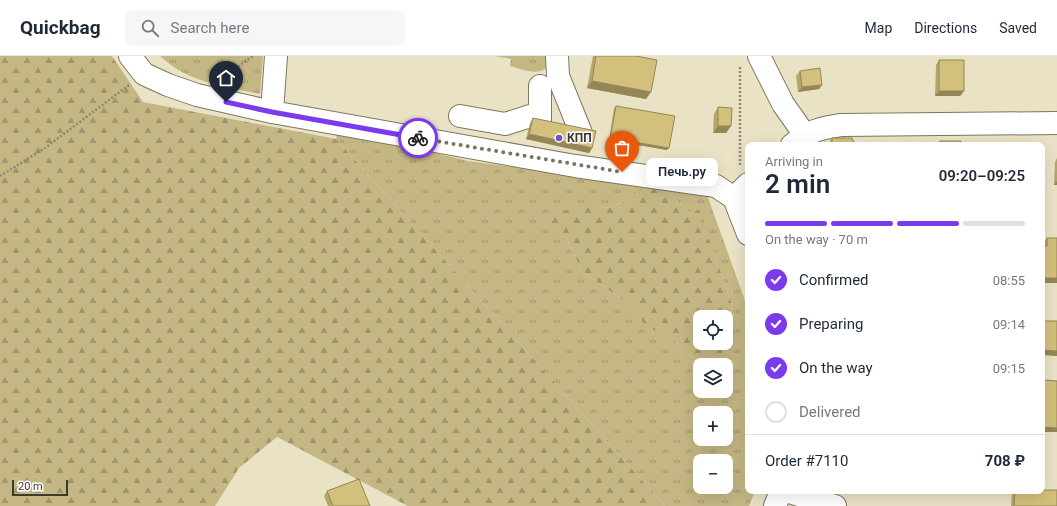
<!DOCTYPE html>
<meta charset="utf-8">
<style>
body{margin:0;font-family:Roboto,sans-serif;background:#f6f6f7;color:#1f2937;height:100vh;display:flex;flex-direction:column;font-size:15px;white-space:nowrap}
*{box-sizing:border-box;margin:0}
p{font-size:13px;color:#747a83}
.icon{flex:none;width:22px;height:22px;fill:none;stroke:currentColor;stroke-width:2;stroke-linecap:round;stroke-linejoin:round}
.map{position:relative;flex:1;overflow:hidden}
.details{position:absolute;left:745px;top:86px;width:300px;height:352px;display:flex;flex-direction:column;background:#fff;border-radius:8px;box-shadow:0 4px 16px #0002}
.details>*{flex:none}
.controls{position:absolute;left:693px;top:254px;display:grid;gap:8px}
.controls a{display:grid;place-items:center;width:40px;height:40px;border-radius:8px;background:#fff;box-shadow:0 4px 16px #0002;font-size:20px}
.scale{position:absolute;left:12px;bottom:10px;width:56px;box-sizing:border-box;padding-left:4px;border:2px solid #3c392d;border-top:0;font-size:11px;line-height:14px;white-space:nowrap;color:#3c392d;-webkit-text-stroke:3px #fff;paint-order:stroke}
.pin{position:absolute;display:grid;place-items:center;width:34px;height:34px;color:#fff;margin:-41px -17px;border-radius:50% 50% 50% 0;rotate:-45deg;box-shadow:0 0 4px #0007}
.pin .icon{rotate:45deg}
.courier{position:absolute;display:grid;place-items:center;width:40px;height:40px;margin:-20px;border:3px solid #7c3aed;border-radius:50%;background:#fff;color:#222;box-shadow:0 1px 5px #0007}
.bubble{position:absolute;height:28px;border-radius:8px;background:#fff;box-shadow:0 4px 16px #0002;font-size:13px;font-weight:600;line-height:28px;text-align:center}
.head em{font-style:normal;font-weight:600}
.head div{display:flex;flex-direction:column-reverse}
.head{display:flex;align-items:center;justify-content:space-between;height:68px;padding:0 20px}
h1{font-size:26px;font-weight:600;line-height:30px}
.bar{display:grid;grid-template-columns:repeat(4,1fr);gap:6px 4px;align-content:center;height:48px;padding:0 20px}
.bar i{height:5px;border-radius:3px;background:#e0e1e3}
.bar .on{background:#7c3aed}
.bar p{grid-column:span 4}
.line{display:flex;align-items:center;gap:10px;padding:0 20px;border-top:1px solid #e0e1e3}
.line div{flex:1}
ol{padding:0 20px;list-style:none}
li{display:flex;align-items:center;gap:12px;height:44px}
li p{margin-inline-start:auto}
li .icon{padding:4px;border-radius:50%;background:#7c3aed;color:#fff;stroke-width:4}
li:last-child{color:#747a83}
li i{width:22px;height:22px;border:2px solid #e0e1e3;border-radius:50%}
header{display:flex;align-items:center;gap:24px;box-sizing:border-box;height:56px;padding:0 20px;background:#fff;border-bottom:1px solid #e0e1e3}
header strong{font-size:19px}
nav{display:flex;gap:22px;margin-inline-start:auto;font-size:14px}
.search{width:280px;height:36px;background:#f6f6f7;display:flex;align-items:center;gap:10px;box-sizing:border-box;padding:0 14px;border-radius:8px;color:#747a83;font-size:15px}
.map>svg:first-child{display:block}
</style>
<header>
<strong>Quickbag</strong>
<div class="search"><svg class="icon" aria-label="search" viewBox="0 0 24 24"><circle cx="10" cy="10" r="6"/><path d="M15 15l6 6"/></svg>Search here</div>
<nav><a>Map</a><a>Directions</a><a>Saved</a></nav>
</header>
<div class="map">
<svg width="1057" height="450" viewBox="0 0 1057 450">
<defs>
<pattern id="grass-tufts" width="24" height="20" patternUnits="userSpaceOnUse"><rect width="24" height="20" fill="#c4b784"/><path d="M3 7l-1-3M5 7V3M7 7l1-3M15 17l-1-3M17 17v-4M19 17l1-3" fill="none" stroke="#a0966c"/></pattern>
<pattern id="forest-firs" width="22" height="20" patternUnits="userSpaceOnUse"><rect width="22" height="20" fill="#c4b784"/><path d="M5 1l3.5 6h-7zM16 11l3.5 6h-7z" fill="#a0966c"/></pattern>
</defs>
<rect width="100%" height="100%" fill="#e9e2c5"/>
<path fill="url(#grass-tufts)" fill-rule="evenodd" d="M160 0H263L260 38C225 31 187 26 160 0Z
M494 0H547L546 12C536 20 522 13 510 10L511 3Z
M338 74 468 105 706 136 748 253V435H755L749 450H665L336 83ZM665 133 688 155 710 185 732 248 726 287H724L722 298 699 307 674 284 645 269 637 254 583 216 568 187 593 149 607 152 622 147 634 136ZM700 309H726V335H700ZM700 357H726V383H700ZM700 405H726V431H700Z"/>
<path fill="url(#forest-firs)" d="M0 0H112L143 46 336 83 665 450H408L277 381 239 412 215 450H0Z
M648 133H665L688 155 700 154 701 172 710 185 732 248 726 279V261H700V287H724L722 298 710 309 699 307 674 284 644 269 637 254 583 216 568 187 553 178 548 163 561 155 593 149 607 152 622 147 634 136Z"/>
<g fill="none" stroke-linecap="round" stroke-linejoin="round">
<g stroke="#7e775d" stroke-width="24">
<path id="minor" d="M130 0 144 18 168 29 197 39 272 56 575 110 716 130 734 142 748 178
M557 0 558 20 581 77
M759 0 783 48 805 79
M272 56 276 0
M460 60 505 68 540 57
M540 69V30
M792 89C809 75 820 72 841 69L1057 67
M734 142 748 128
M786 435 835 450
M775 450 781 435"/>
</g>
<path stroke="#8d8874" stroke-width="2.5" stroke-dasharray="2 2" stroke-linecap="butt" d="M217 22 226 19 253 0
M740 109V10
M0 120 45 92 129 29"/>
<use href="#minor" stroke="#fff" stroke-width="22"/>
</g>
<path fill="#b5a56b" d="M593 0H636L646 43 587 32Z
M939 4 964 35 960 40H935L936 9Z
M800 15 822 29 819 33 798 36 796 20Z
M616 50 667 94 609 84 614 52Z
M718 51 731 70 726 77H713L714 58Z
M533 62 592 92 589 97 526 83 530 67Z
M832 82 855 89H829V87Z
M1057 102V129H1054L1055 106Z
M1047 182H1057L1042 227 1043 187Z
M1044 265H1057L1042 299V268Z
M1044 324 1057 325V376H1042V327Z
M327 435 370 450H328L324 440Z
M1013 435H1042L1057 450H1011L1012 437Z"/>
<path fill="#948657" d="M592 25 651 36 646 43 587 32Z
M822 29 819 33 798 36 802 31Z
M939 35H964L960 40H935Z
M718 70H731L726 77H713Z
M529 78 592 92 589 97 526 83Z
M610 82 669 92 667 94 609 84Z
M1057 125V129H1054Z
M1042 222H1057V227H1042Z
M1043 294 1057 295V300L1042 299V296Z
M1042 371 1057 372V376H1042Z"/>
<path fill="#d3c07c" stroke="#948657" d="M596 0H636L657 4 651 36 592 25Z
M939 4H964V35H939Z
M820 12 822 29 802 31 800 15Z
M616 50 675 60 669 92 610 82Z
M718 51 732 52 731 70H718Z
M533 62 596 75 592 92 529 78Z
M832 82H852L855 89H832Z
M940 85H961V89H939Z
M1047 182H1057V222H1042V190H1047Z
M1044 265H1057V295L1043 294Z
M1044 324 1057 325V372L1042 371V347H1043Z
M359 423 370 450H333L327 435Z
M1042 434H1057V450H1014L1015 435H1042Z"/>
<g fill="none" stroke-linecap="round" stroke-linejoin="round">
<path stroke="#797462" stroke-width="4" stroke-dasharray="0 7.2" d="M418 82 622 116"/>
<path stroke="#7c3aed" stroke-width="5" d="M226 46 272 56 418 82"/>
</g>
<circle fill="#764fc9" stroke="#fff" stroke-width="1.5" cx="559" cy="82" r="4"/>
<g text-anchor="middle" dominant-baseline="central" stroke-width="3" stroke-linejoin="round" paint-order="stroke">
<g font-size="12" font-weight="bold" fill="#3c392d" stroke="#fff" text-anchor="start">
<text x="567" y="82">КПП</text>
</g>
</g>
</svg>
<div class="controls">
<a><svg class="icon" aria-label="locate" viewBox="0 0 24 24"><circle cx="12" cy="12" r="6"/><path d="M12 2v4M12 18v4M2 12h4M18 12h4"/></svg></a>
<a><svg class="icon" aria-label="layers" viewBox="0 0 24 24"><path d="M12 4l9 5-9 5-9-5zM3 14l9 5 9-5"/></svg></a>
<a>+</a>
<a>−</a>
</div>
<div class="scale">20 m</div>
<div class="pin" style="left:622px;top:116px;background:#ea580c"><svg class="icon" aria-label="bag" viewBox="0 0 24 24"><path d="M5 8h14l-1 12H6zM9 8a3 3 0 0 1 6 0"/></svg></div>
<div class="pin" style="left:226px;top:46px;background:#1f2937"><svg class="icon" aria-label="home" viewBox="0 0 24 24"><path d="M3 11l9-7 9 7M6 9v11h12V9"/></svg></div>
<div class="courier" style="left:418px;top:82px"><svg class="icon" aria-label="bike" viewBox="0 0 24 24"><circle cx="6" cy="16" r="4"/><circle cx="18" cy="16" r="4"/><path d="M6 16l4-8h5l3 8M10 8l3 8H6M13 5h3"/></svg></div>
<div class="bubble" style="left:646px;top:102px;width:72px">Печь.ру</div>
<section class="details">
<div class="head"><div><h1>2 min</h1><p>Arriving in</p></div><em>09:20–09:25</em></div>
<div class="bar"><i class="on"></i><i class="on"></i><i class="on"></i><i></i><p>On the way · 70 m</p></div>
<ol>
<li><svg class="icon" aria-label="check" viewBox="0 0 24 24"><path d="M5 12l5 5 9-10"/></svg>Confirmed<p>08:55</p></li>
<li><svg class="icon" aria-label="check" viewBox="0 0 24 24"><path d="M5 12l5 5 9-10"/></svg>Preparing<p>09:14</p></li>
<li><svg class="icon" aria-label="check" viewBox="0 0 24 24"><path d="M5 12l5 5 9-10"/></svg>On the way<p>09:15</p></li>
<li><i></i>Delivered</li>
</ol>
<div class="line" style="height:52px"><div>Order #7110</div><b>708 ₽</b></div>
</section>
</div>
